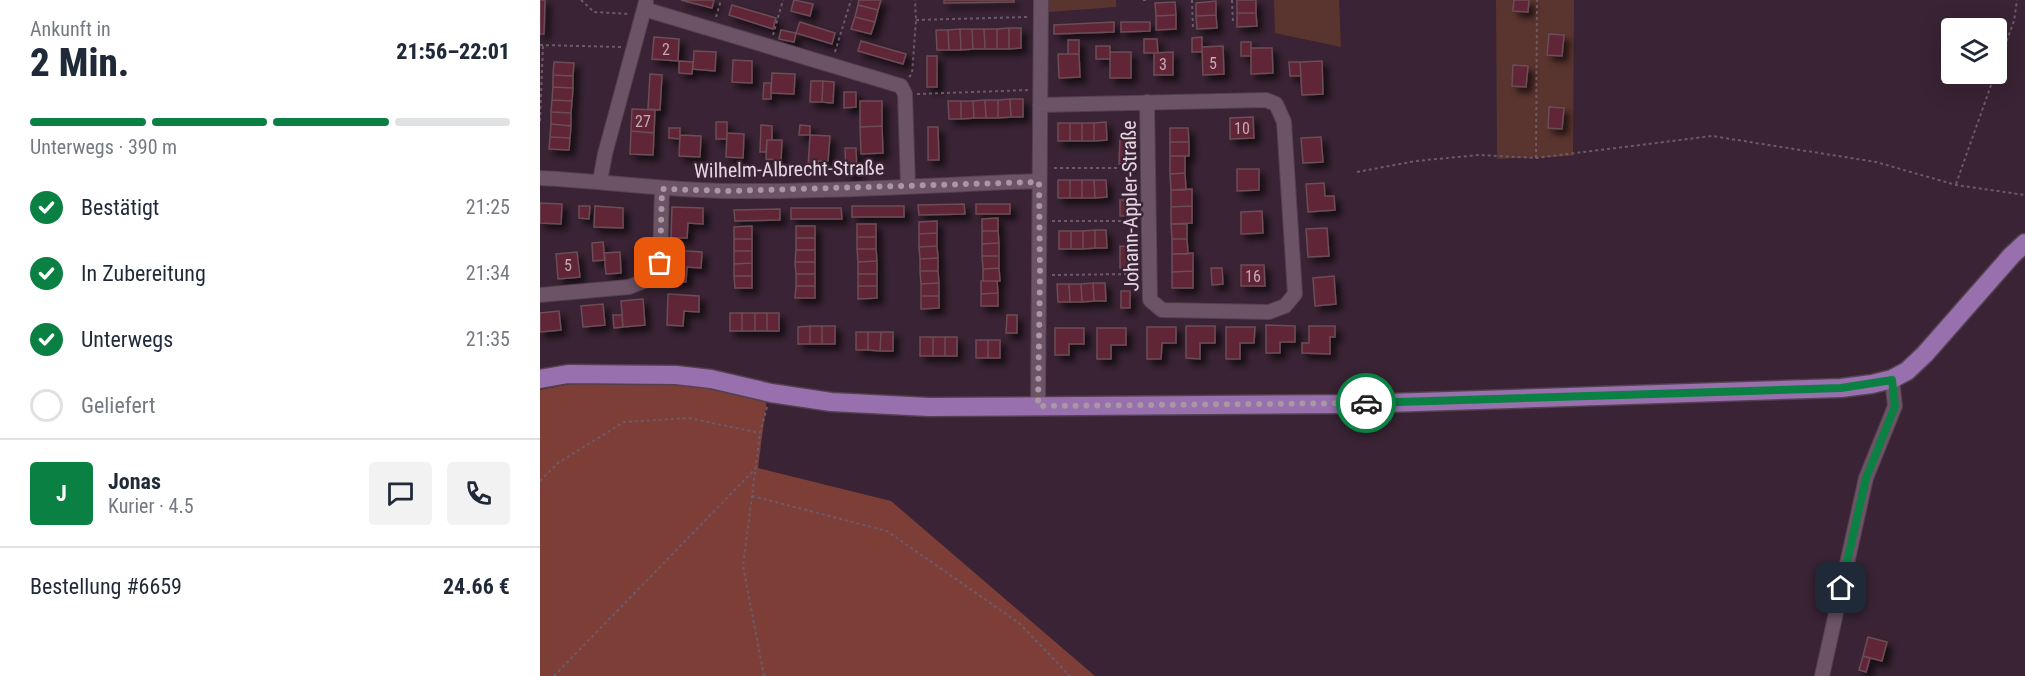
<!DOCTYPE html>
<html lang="de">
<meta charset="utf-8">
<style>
body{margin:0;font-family:"Roboto Condensed",sans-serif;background:#f2f2f3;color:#1f2937;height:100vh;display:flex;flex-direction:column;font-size:22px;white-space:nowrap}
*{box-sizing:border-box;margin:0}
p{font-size:20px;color:#747a83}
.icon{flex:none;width:33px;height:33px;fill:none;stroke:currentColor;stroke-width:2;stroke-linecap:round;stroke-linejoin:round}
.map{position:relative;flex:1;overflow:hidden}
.details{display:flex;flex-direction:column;background:#fff;width:540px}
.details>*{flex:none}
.buttons{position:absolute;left:1401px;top:18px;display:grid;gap:12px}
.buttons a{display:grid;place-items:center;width:66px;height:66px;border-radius:6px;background:#fff;box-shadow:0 6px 24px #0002;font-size:30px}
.pin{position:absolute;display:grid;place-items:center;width:51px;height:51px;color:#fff;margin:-26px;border-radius:12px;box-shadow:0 3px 9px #0006}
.courier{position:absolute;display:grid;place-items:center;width:60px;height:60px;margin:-30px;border:4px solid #0b8043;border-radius:50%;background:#fff;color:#222;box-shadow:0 2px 8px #0007}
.head em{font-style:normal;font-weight:800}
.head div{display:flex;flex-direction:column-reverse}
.head{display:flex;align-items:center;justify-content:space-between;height:102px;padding:0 30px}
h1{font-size:39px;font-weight:800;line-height:45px}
.bar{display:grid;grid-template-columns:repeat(4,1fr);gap:9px 6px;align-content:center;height:72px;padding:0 30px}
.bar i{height:8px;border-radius:4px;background:#e0e1e3}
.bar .selected{background:#0b8043}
.bar p{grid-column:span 4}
.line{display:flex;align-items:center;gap:15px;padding:0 30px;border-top:2px solid #e0e1e3}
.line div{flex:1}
.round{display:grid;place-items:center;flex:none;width:63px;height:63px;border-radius:6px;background:#f2f2f3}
ol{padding:0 30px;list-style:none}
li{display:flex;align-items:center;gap:18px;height:66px}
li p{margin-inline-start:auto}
li .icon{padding:6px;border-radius:50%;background:#0b8043;color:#fff;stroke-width:4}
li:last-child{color:#747a83}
li i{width:33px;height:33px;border:3px solid #e0e1e3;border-radius:50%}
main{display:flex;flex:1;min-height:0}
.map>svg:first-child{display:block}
</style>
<main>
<section class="details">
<div class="head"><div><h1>2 Min.</h1><p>Ankunft in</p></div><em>21:56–22:01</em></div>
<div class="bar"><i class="selected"></i><i class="selected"></i><i class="selected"></i><i></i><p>Unterwegs · 390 m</p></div>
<ol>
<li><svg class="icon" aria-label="check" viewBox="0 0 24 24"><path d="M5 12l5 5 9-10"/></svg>Bestätigt<p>21:25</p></li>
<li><svg class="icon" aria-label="check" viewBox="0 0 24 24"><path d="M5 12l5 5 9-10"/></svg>In Zubereitung<p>21:34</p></li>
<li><svg class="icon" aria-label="check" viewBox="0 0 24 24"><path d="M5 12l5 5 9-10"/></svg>Unterwegs<p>21:35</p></li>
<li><i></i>Geliefert</li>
</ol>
<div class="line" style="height:108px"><b class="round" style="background:#0b8043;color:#fff">J</b><div><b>Jonas</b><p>Kurier · 4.5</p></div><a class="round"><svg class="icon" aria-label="chat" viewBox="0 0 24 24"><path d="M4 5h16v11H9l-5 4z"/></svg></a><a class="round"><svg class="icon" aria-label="phone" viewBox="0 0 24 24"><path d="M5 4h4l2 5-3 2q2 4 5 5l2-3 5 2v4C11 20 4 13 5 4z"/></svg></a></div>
<div class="line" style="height:78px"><div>Bestellung #6659</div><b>24.66 €</b></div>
</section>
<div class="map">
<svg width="1485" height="676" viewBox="0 0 1485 676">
<defs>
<filter id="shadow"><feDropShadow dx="5.5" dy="5.5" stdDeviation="3" flood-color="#0009"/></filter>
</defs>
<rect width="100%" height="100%" fill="#392334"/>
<path fill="#5a342f" d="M509 0H576V7L509 12Z
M734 0H799L801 47 735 33Z
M956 0H1034L1033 156 957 159Z"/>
<path fill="#7c3e37" d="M132 380 227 398 218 468 351 501 555 676H0V390L36 383Z"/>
<path fill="#602539" stroke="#6c4d55" stroke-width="1.5" filter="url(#shadow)" d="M0 0H5L4 34H0Z
M141 0H174L172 8Z
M254 0 273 4 270 16 251 11Z
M319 0H341L338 10 318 5Z
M404 0H474V2L404 3Z
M697 0H716V13H697Z
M974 0H989L988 12 973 11Z
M676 1V15L656 16V3Z
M635 2 636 15 616 16 615 3Z
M192 5 236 18 233 29 189 15Z
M318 5 338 10 335 22 315 17Z
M697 13H716L717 26 697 27Z
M636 15V29L616 30V16Z
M676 15 677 28 657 29 656 16Z
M315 17 335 22 331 34 311 29Z
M260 22 295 33 292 44 256 33Z
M574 22V32L514 34V25Z
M581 22H610V31L581 32Z
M469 28H481V48L469 49Z
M469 28V49H457V29Z
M420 29 421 50H409L408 30Z
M420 29H432L433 49 421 50Z
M432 29H444L445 49H433Z
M444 29H457V49H445Z
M241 30 256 33 254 42 239 39Z
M396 30H408L409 50H397Z
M1009 34 1024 35 1022 56 1007 55Z
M114 37 139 39 138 61 112 59Z
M662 37V52H652V38Z
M604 39H617L618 53H604Z
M528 40H539V54H528Z
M321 41 366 54 363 64 318 51Z
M701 42H711V56H701Z
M556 46H570V59H556Z
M683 46 684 74 663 75 662 47Z
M711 48H732L733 73 711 74Z
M154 51 176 52 175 71 153 69Z
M570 52H591V78H570Z
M633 52V75H614V53Z
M518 54H539L540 77 519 78Z
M387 56H397V87H387Z
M193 60 212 61V83L192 82Z
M139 61 153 62 152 74 139 73Z
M782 61 783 94 762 95 760 62Z
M14 62 34 63 33 76 13 75Z
M749 62H760L761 76H750Z
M973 65 988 66 986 87 972 86Z
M232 73 255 74 254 94 231 93Z
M110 74 122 75 120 110 108 109Z
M13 75 33 76V88L13 87Z
M271 81H283L282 102H270Z
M283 81 294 82 293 103 282 102Z
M224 83H231V99H223Z
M13 87 33 88 32 101 12 100Z
M304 92H316V107L304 108Z
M470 99 471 117 458 118V100Z
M470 99H483V117H471Z
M12 100 32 101 31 113 11 112Z
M445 100 446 118H434L433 101Z
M445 100H458V118H446Z
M320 101H342V126L320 127Z
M408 101H421V119H409Z
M421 101H433L434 118 421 119Z
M1009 107 1024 108 1022 129 1008 128Z
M92 109 115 110 114 133 91 131Z
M11 112 31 113V126L11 124Z
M713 117 714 138 690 139V118Z
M176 122H187V139H176Z
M566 122 567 140 554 141V123Z
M518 123H530V141H518Z
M530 123H542V141H530Z
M542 123H554V141H542Z
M11 124 31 126 30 138 10 137Z
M221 125 232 126V140H227L226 152H220Z
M260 125 270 126V135H259Z
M342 126 343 153 321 154 320 127Z
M388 127H398L399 160H388Z
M129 128H140V139L129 138Z
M630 128H648L649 142H630Z
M91 131 114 133 113 155 90 154Z
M187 133 204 134 203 158 186 157Z
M140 135 161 136 160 157 139 156Z
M270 135 290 136 288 161H278V168H268Z
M10 137 30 138 29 150 9 149Z
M580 137 590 138 589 164H579Z
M781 137 783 162 763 163 761 138Z
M227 140H242L241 160 226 159Z
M630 142H649V156H630Z
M305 148H316L317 174H306Z
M630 156H645V173L630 174Z
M697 169H719V190L697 191Z
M645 173 646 190H631L630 174Z
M518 180H530V198H518Z
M530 180H542V198H530Z
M542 180H554L555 198H542Z
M554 180H566L567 197 555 198Z
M784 183 785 196H794L795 210 768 212 766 184Z
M652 189V206L631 207V190Z
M580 200H590V216H580Z
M0 203 22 204 21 224 0 223Z
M424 204 425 214 379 215 378 205Z
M436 204H470V214H436Z
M39 206H50L49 219 39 218Z
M55 206 83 208V228L54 227Z
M312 206H364V217H312Z
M652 206V223L631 224V207Z
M132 207 163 208V224L148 223 147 238H131Z
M251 208H301L302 219H251Z
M240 209V220L195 221 194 210Z
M722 211 723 233 701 234V212Z
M458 218V231H442V219Z
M397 221V233L379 234V222Z
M317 224H336V237H317Z
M631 224H647V239H632Z
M212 226V239H194V227Z
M256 226H275V238H256Z
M787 228 789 256 768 257 766 229Z
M555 230V248L543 249V231Z
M555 230H566L567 248H555Z
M442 231H458L459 243 442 244Z
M519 231H531V249H519Z
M531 231H543V249H531Z
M397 233V246L379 247V234Z
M317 237H336V249H317Z
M256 238H275V250H256Z
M194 239H212V251H194Z
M632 239H647L648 254H632Z
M63 242 65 260 53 261 52 243Z
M459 243V256H442V244Z
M397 246 398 258 380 259 379 247Z
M580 246 590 247V268H580Z
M317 249H336L337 261 318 262Z
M131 250 162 252 161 268 147 267 146 282 129 281Z
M256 250H275V262H255Z
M194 251H212V263L194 264Z
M37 252 40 277 18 279 16 254Z
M80 252 81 273 66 274 64 253Z
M653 253V271L632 272V254Z
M442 256H459V268L443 269Z
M398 258V271H380V259Z
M337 261V274H318V262Z
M255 262H275V274H256Z
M212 263V276H194V264Z
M701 265H724L725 286H701Z
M459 268 460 281H443V269Z
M671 268H682L683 284 672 285Z
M380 271H398L399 283 381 284Z
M653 271V288H632V272Z
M256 274H275V286H256Z
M318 274H337V286H318Z
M194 276H212V288H195Z
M794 276 796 304 775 306 773 278Z
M441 281H457L458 293 441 294Z
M399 283V296H381V284Z
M553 283H565L566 301H554Z
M553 283 554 301 542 302 541 284Z
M517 284H529L530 302H518Z
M529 284H541L542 302H530Z
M256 286H275V298H255Z
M318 286H337V298L318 299Z
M581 291H590V308H581Z
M458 293V306H441V294Z
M128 294 159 296V312L144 311 143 326 127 325Z
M381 296H399V308L381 309Z
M103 299 105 325 83 327 81 301Z
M63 304 65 325 43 327 41 306Z
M19 311 21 330 0 332V313Z
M190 313H202V331H190Z
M202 313H215V331H202Z
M215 313H227V331H215Z
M227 313H239V331H227Z
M73 315H82L83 327 74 328Z
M467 315H477V333H466Z
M726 325 755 326V342H740V353H726Z
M270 326V344H258V327Z
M270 326H282V344H270Z
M282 326H295V344H282Z
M646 326H675V343H660V359L646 358Z
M769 326H795V337H790V354L762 353V343H769Z
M607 327H636V343H622L621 359H607Z
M686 327H715L714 343H700V359H686Z
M515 328H544V344H529V355H515Z
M557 328H586V345H571V359H557Z
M316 332H328V350H316Z
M328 332H341L340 351 328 350Z
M341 332H353V351H340Z
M380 337H393V356H380Z
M393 337H405V356H393Z
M405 337H417V356H405Z
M436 340H448V358H436Z
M448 340H460V358H448Z
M1328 637 1347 642 1342 661 1323 656Z
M1323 656 1330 658 1326 672 1319 670Z"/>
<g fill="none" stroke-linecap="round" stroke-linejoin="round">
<g stroke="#53414f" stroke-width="16">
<path id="minor" d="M104 9 361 86 365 94 368 186
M500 105 726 100 736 104 744 122 755 294 745 306 729 312 622 310 610 300 607 102
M0 178C62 181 124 190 186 191 290 192 395 185 499 181
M60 181 65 154 106 2
M0 295 89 287 107 280 120 263 122 189
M498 406 501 0
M1282 676 1326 478 1355 406 1352 379"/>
</g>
<g stroke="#53414f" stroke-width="21">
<path id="major" d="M0 379 28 374 136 375 171 379 231 393 291 402 389 407 817 404 1301 388 1332 384 1352 379 1367 371 1385 354 1472 255 1485 243"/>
</g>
<path stroke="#6d5968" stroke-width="2" stroke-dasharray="3 3" stroke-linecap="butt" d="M41 0 54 12 90 14
M603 0H608
M652 0 653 30
M692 0 693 23
M176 17 181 0
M376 20 487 17
M233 35 243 0
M0 45 81 47
M295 52 311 0
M1456 69 1474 21 1477 0
M369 77 372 74 376 20 375 0
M377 94 489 90
M0 121 3 45
M996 158 997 0
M514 168H595
M817 172 876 161 939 155 996 158 1172 136 1336 162 1416 185 1485 195
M1416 184 1455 74
M512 221H596
M512 275 596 274
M0 481 18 463 84 422 149 418 220 433
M212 496 347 531 479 623 530 676
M14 676 216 468
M224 676 203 566 220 433 227 407"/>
<use href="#minor" stroke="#6c5366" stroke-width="14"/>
<use href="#major" stroke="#9870ad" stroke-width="18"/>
</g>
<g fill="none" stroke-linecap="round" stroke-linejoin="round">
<path stroke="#a997a4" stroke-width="6" stroke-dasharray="0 10.8" d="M120 263 122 189 188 191 499 182 500 275 498 406 826 403"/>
<path stroke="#0b8043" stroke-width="8" d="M826 403 1301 388 1352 380 1355 406 1326 478 1301 588"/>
</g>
<g text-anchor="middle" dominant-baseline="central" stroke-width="4.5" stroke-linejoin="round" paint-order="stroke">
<g font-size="16" fill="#c4aab7">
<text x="126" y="49">2</text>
<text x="673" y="63">5</text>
<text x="623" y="64">3</text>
<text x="103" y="121">27</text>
<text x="702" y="128">10</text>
<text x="28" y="265">5</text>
<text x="713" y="276">16</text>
</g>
<g font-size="20" fill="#e5d6e1" stroke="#392334">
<text transform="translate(249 169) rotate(-1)">Wilhelm-Albrecht-Straße</text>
<text transform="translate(590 206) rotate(-91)">Johann-Appler-Straße</text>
</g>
</g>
</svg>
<div class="buttons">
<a><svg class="icon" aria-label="layers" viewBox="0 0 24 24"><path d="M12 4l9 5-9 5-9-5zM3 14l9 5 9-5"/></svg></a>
</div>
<div class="pin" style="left:120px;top:263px;background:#ea580c"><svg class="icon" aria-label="bag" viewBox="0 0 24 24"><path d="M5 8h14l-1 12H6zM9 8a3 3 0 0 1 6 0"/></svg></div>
<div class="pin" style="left:1301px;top:588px;background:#1f2937"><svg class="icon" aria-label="home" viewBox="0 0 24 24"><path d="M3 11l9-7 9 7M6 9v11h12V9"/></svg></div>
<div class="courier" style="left:826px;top:403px"><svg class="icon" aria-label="car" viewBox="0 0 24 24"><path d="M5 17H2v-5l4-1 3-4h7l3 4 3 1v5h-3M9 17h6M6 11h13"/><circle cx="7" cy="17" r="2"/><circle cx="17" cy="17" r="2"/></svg></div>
</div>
</main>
